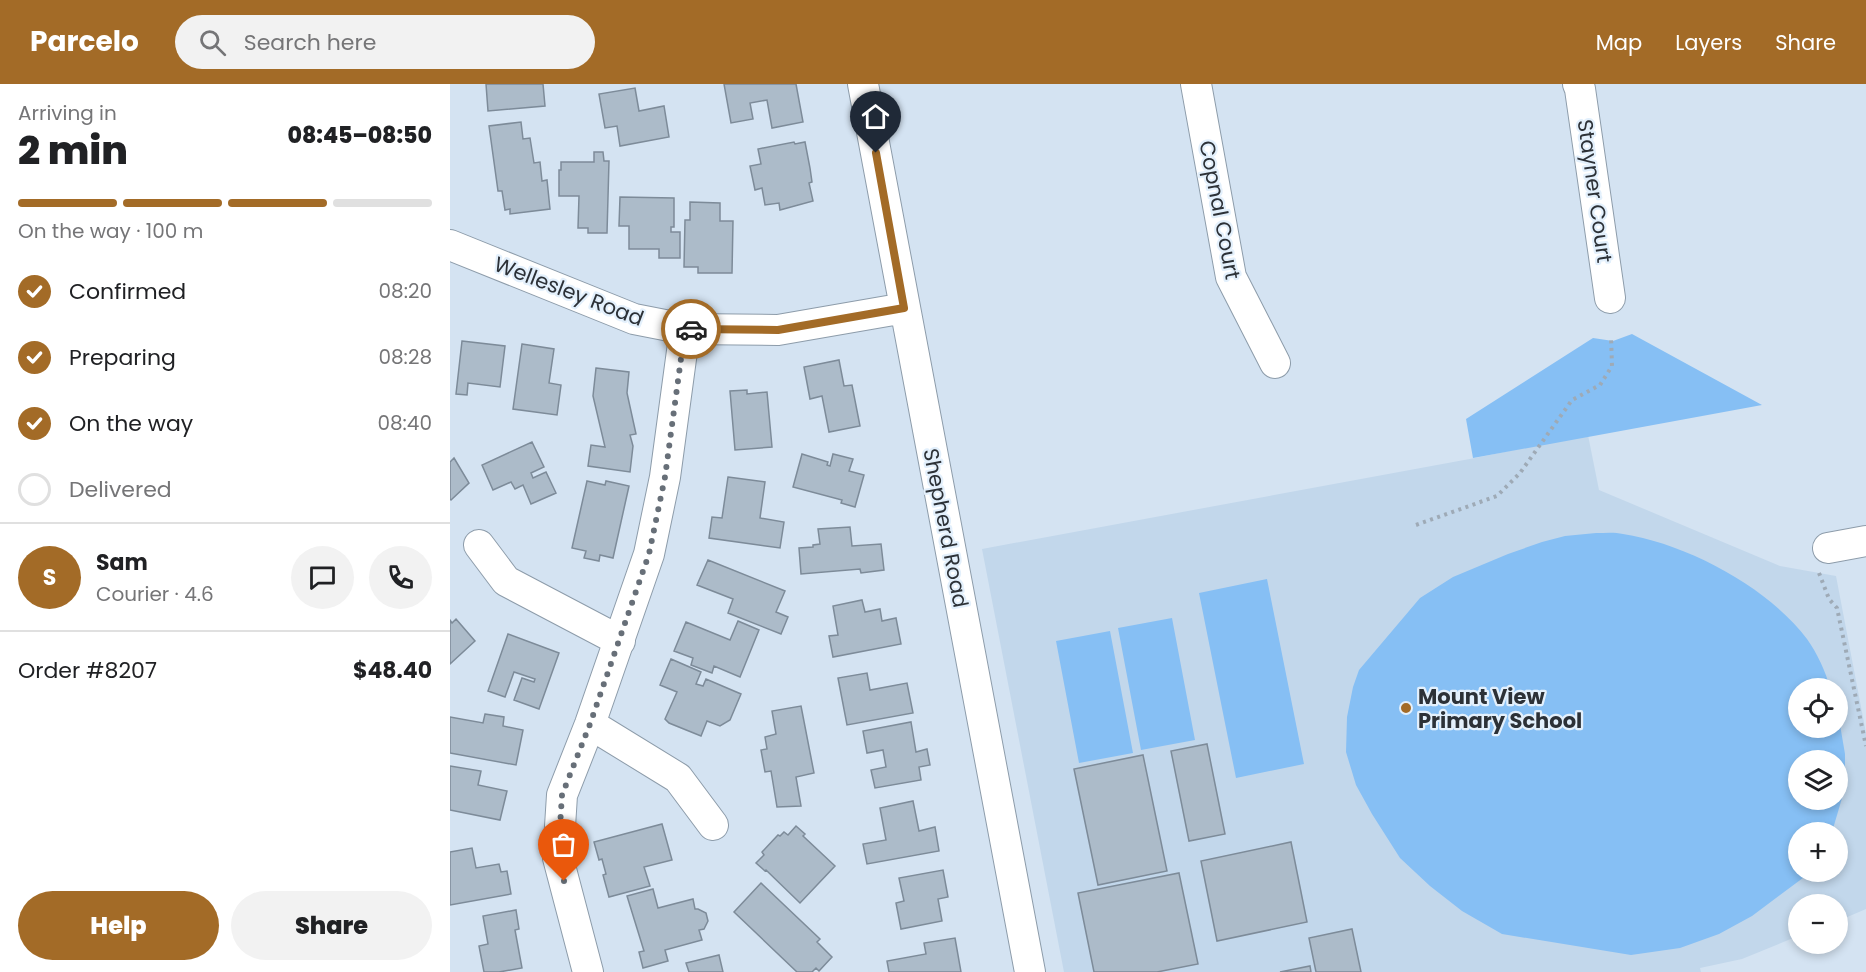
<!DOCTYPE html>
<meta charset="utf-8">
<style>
body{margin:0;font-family:Poppins,sans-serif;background:#f2f2f2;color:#202124;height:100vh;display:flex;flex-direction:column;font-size:22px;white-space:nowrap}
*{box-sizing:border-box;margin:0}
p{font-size:20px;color:#757577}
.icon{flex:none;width:33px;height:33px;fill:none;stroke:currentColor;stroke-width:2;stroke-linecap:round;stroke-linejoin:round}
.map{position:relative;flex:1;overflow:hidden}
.sheet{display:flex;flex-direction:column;background:#fff;width:450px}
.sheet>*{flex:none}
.controls{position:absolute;left:1338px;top:594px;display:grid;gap:12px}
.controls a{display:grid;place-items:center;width:60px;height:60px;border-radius:50%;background:#fff;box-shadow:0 3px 9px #0003;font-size:30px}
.pin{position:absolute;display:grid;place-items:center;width:51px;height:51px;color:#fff;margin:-62px -26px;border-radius:50% 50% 50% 0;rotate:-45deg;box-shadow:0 0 6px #0007}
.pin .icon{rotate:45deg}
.courier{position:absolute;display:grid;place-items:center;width:60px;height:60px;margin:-30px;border:4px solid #a36b27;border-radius:50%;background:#fff;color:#222;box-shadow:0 2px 8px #0007}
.overview em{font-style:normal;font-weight:800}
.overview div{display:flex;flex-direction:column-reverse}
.overview{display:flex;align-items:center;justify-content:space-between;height:102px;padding:0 18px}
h1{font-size:39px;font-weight:800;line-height:45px}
.bar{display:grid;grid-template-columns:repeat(4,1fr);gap:9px 6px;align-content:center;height:72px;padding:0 18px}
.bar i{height:8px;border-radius:4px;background:#e0e0e0}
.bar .selected{background:#a36b27}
.bar p{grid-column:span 4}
.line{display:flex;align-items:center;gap:15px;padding:0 18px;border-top:2px solid #e0e0e0}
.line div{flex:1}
.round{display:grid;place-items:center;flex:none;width:63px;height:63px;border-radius:32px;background:#f2f2f2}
ol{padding:0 18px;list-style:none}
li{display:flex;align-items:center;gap:18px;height:66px}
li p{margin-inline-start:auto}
li .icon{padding:6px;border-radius:50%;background:#a36b27;color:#fff;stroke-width:4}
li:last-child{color:#757577}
li i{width:33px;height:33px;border:3px solid #e0e0e0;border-radius:50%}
.action{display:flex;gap:12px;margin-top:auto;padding:12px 18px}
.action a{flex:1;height:69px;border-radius:36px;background:#a36b27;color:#fff;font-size:24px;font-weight:800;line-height:69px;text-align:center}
.action a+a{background:#f2f2f2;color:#202124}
header{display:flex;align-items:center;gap:36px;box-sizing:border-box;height:84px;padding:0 30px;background:#a36b27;color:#fff}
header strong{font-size:28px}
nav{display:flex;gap:33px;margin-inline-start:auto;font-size:21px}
.search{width:420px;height:54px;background:#f2f2f2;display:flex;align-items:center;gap:15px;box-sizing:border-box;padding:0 21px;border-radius:33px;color:#757577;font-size:22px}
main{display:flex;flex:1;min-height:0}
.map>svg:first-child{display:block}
</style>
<header>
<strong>Parcelo</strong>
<div class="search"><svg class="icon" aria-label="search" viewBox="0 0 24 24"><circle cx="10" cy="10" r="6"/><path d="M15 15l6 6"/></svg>Search here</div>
<nav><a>Map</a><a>Layers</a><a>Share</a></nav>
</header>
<main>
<section class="sheet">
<div class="overview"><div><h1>2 min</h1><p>Arriving in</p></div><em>08:45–08:50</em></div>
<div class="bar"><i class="selected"></i><i class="selected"></i><i class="selected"></i><i></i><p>On the way · 100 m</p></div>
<ol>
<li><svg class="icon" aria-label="check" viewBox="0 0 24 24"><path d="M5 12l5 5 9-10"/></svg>Confirmed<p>08:20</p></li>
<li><svg class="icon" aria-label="check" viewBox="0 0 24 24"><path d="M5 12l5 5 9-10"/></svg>Preparing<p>08:28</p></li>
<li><svg class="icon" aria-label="check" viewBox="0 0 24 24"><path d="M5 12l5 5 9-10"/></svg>On the way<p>08:40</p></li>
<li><i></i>Delivered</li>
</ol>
<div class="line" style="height:108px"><b class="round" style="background:#a36b27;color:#fff">S</b><div><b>Sam</b><p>Courier · 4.6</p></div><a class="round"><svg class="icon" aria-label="chat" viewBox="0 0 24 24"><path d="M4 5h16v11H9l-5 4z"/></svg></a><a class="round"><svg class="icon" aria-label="phone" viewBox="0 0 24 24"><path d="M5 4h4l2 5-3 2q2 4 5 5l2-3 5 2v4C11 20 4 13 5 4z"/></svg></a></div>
<div class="line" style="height:78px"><div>Order #8207</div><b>$48.40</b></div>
<div class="action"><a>Help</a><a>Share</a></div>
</section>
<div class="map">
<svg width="1416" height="888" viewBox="0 0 1416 888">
<rect width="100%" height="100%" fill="#d4e3f2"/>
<path fill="#c2d7eb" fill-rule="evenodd" d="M1138 351 1149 406 1330 482 1386 492 1416 649V825L1388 837V820H1348V852L1292 875 1250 884 1251 888H614L532 465 1025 374ZM1348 604H1388V644H1348ZM1348 676H1388V716H1348ZM1348 748H1388V788H1348Z"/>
<path fill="#86bff4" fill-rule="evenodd" d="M1182 250 1312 321 1023 374 1016 335 1143 254 1163 257Z
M1146 449C1155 449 1165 448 1173 450 1237 460 1318 503 1357 555 1367 569 1376 588 1380 604H1348V644H1388V629L1395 670V704L1382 748H1348V788H1361L1302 832 1269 850 1230 864 1181 871 1052 850 1012 827 980 802 950 774 922 730 906 701 896 668 897 633 903 603 909 586 970 514 1003 493 1058 470 1092 458 1115 452ZM1348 676H1388V716H1348Z
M817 495 854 680 786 694 749 509Z
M722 534 745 656 691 666 668 544Z
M660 547 683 669 629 679 606 557Z"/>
<path fill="#acbbc9" stroke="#7d8b99" stroke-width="1.5" d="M36 0H93L95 22 38 27Z
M274 0H346L353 38 322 44 317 16 300 19 303 35 281 39Z
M185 4 189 27 214 22 219 53 170 62 167 42 155 44 149 10Z
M71 38 73 55 80 54 84 79 90 78 92 97 97 96 100 125 60 130V125L55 126 52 107H48L39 42Z
M344 58 345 60 355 58 360 84 362 98 359 99 363 117 330 126 329 119 315 121 312 104 305 106 300 82 311 80 308 65Z
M144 68H153L154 77H159L157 149H138V144H128L129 112H109V86H111V78H144Z
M170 113 224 114V143H221V148H230V174H209V165H179V142H169Z
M240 118 270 119V137H283L282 189H248V183H234L235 136H240Z
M12 257 55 262 50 303 18 299 17 311 6 310Z
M72 260 104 265 99 299 111 301 107 331 63 325Z
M389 276 394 302 402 301 410 342 379 348 372 312 360 315 354 283Z
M146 284 179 288 177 309 186 350 180 351 183 362 180 388 138 382 141 361 155 363 143 312Z
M297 306V310L317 308 322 363 285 366 280 307Z
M82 358 94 383 81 389 83 394 96 388 106 409 81 420 73 401 65 405 61 398 43 406 32 381Z
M352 370 378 378 377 381 380 382 383 370 403 375 399 387 414 391 405 423 391 419 392 416 343 403Z
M4 374 19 399 1 416 0 415V378Z
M278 393 315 398 310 434 334 438 330 464 259 454 262 433 272 434Z
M137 397 155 401 156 397 179 402 163 474 150 471 149 477 134 474 136 467 122 464Z
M400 443 402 462 431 460 434 486 411 489 410 485 351 490 349 464 363 463V461L370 460 368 445Z
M258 476 335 507 326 528 338 533 331 550 278 529 283 515 247 501Z
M412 516 415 528 430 525 432 537 446 534 451 560 383 573 379 552 388 551 383 522Z
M6 535 25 557 0 580V536L2 539Z
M288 537 309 546 290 593 264 582 262 589 241 581 243 574 224 567 236 538 280 556Z
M58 550 109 569 89 625 64 616 72 594 84 598 85 595 64 588 55 613 38 607Z
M221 575 251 588 246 600 253 602 256 595 291 610 280 636 270 642 257 637 251 652 219 639 215 635 227 608 210 601Z
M417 589 420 606 457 599 463 629 397 641 388 594Z
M351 622 364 689 346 693 351 722 327 723 321 687 315 688 311 666 317 665 315 653 326 650 322 627Z
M35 630 54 633 53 642 73 646 66 681 0 669V633L33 639Z
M461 638 466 668 477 665 480 681 469 683 471 696 425 704 421 686 436 683 433 666 417 669 413 647Z
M757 660 775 750 739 757 721 667Z
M693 671 717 787 648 801 624 685Z
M0 682 31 687 28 701 57 707 50 736 0 726Z
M463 717 469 747 485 743 489 767 417 780 413 760 436 756 430 724Z
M212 740 222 776 194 783 200 802 159 813 153 791 156 790 152 775 149 776 144 758Z
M346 742 355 750 353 752 385 782 350 819 316 786 315 787 306 779 314 771 312 768 328 751 330 752 334 748 338 751Z
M841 758 857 838 767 857 751 777Z
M22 764 26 784 49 780 51 788 57 787 61 810 0 821V768Z
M493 786 498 813 488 815 492 837 451 845 446 819 454 817 449 794Z
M729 789 748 880 707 888H644L628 809Z
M311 799 370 855 367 858 382 873 369 887 366 884 362 888H347L284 828Z
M203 805 208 824 243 815 245 825H248L256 829 258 837 254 845 249 846 252 856 215 866 218 877 193 884 189 868 194 867 177 812Z
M66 826 69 845 65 846 72 884 49 888H34L29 862 38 860 33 832Z
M902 845 911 888H866L859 854Z
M505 854 511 888H439L437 877 476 870 474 859Z
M269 871 273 888H239L236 879Z
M860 882 861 888H830Z"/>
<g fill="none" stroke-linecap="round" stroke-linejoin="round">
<g stroke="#8d9caa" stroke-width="32">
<path id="minor" d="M413 0 580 888
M746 0 781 193 825 279
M1128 0 1130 5 1160 214
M0 161 184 235 235 245 328 246 455 224
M29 461 56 497 170 557
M1378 464 1416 457
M140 640 228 694 263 741
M138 888 108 774 112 711 140 640 199 470 215 393 235 245"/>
</g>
<path stroke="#9eaab6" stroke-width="4" stroke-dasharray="3 4.5" stroke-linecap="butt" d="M966 441 1047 412 1070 389 1122 316 1150 301 1162 282 1161 252
M1369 489 1379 515 1387 524 1416 662"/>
<use href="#minor" stroke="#fff" stroke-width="30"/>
</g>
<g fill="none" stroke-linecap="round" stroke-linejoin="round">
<path stroke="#676f78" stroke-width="6" stroke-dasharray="0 10.8" d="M114 797 108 774 112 711 140 640 199 470 215 393 235 245H241"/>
<path stroke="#a36b27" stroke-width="8" d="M241 245 328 246 454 224 426 69"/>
</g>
<circle fill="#a36b27" stroke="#e3f0fc" stroke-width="2" cx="956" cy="624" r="6"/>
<g text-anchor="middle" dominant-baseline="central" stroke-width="4.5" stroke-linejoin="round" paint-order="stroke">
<g font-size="21" fill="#2c3137" stroke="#e3f0fc">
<text transform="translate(1145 107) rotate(82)">Stayner Court</text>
<text transform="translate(770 126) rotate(79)">Copnal Court</text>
<text transform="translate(119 207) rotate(21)">Wellesley Road</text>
<text transform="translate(496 444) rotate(79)">Shepherd Road</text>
</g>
<g font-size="21" font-weight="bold" fill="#2c3137" stroke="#e3f0fc" text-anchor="start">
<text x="968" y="612">Mount View<tspan x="968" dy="24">Primary School</tspan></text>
</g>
</g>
</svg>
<div class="controls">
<a><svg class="icon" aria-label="locate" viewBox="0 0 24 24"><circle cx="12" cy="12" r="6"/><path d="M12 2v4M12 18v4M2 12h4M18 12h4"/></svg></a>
<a><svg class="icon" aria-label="layers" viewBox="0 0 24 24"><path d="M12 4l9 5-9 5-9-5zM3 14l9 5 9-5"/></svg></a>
<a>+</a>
<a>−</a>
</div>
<div class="pin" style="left:114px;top:797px;background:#ea580c"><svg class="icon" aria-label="bag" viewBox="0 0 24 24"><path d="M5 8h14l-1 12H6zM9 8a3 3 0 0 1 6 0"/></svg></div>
<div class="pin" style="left:426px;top:69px;background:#1f2937"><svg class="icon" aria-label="home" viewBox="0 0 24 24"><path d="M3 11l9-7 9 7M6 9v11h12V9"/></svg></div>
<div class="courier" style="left:241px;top:245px"><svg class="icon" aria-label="car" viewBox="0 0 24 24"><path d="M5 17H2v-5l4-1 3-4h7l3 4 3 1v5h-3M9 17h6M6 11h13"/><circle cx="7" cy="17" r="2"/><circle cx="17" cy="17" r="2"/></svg></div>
</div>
</main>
